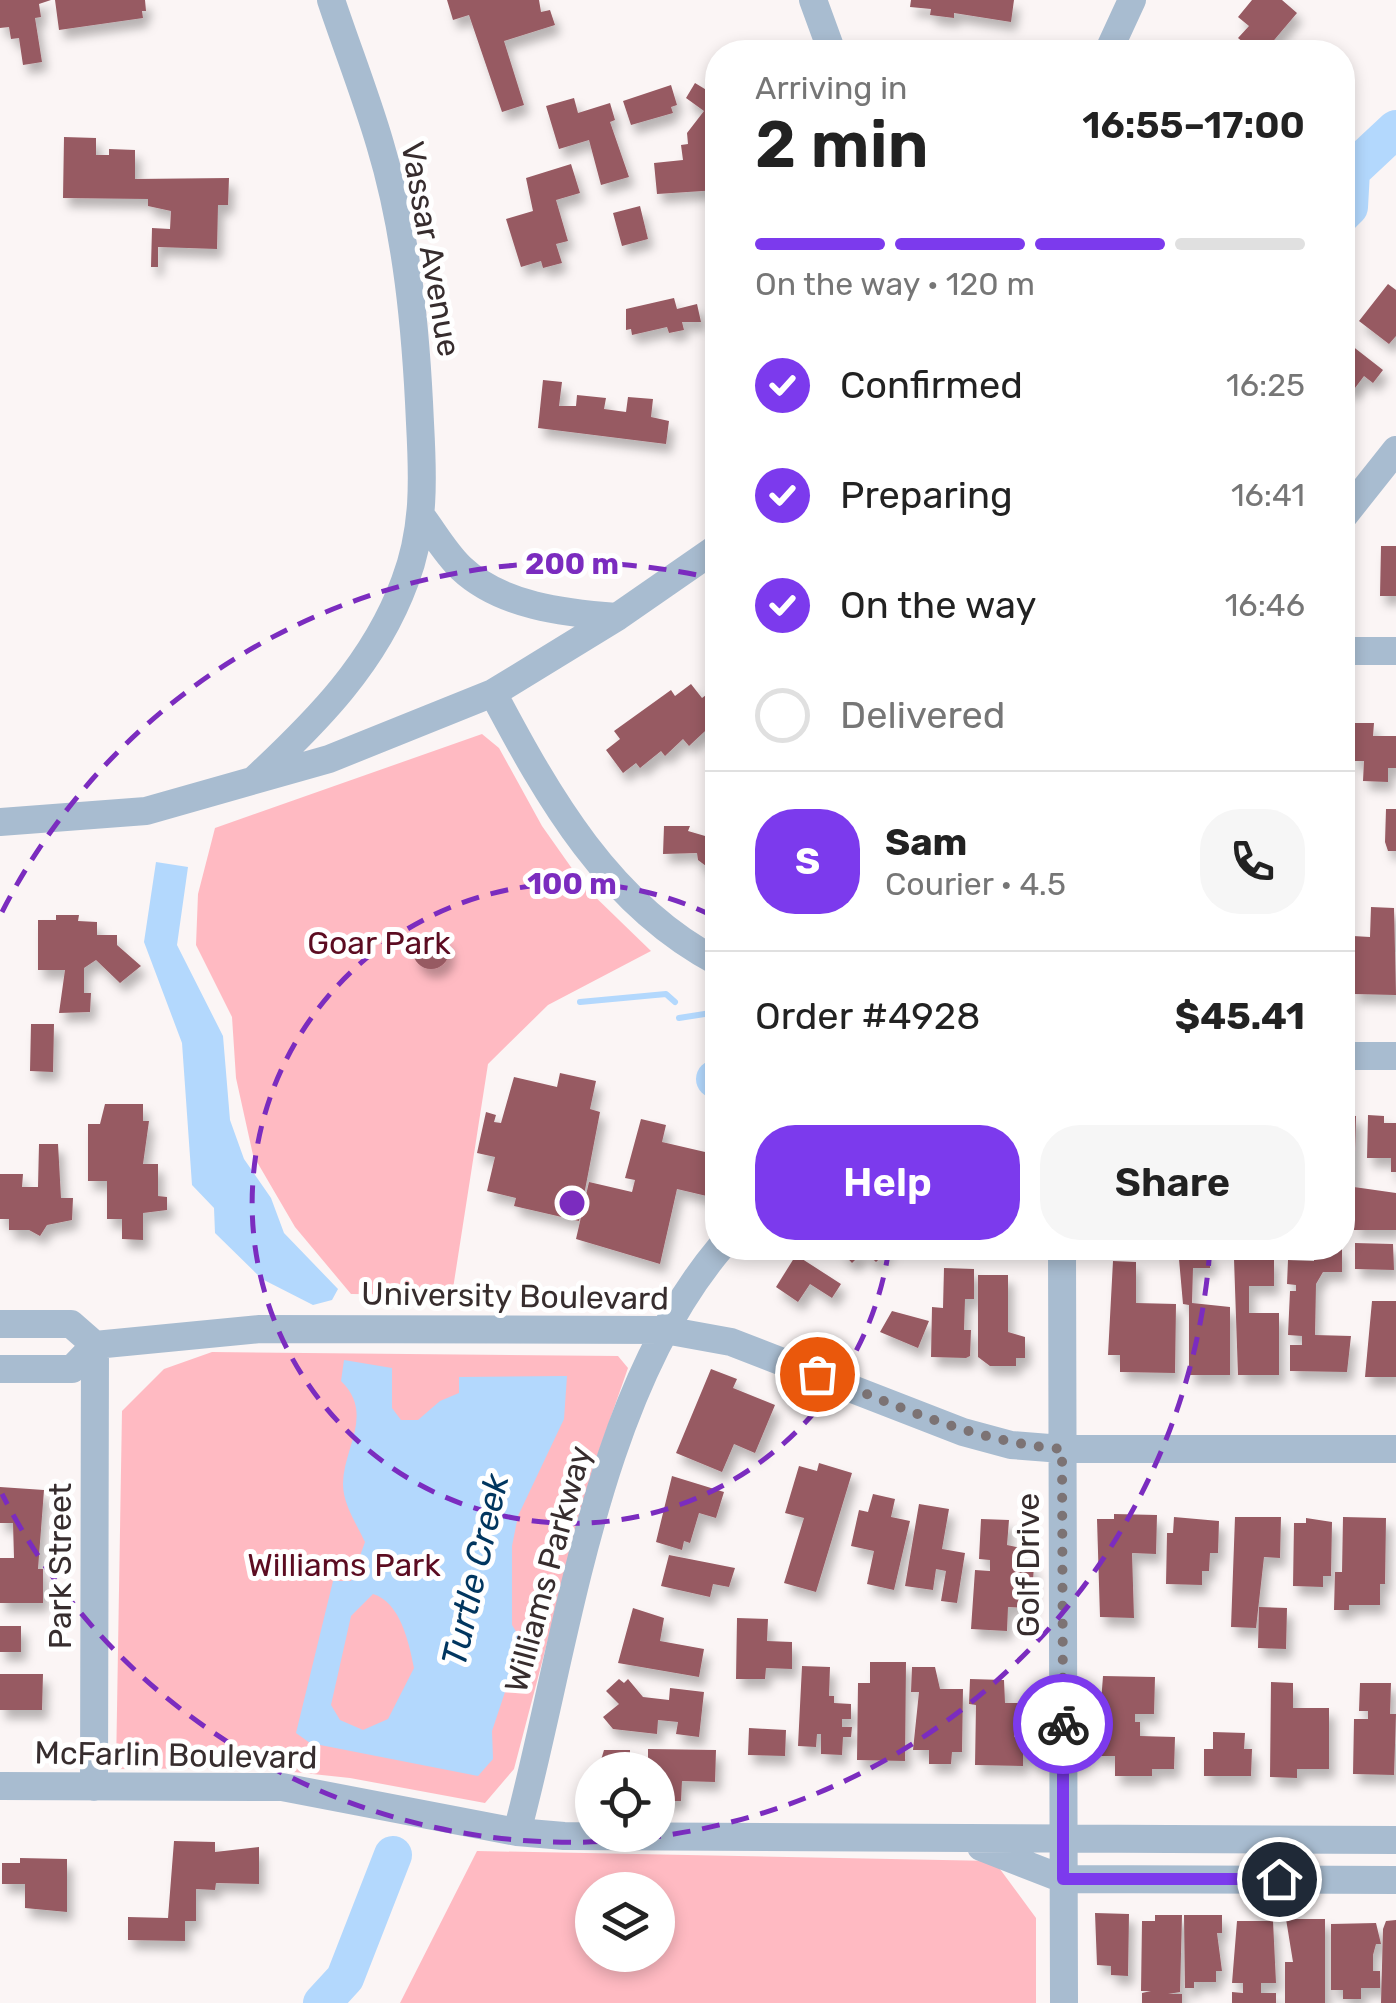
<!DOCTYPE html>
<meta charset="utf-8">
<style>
body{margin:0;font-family:Rubik,sans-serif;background:#f6f6f6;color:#222;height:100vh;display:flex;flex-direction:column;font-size:38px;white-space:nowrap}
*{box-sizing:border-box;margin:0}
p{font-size:32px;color:#767676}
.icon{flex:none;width:55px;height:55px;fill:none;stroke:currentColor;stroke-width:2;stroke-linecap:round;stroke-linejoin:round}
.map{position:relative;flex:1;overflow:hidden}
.panel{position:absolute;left:705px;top:40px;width:650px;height:1220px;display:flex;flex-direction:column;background:#fff;border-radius:40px;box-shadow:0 5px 15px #0003}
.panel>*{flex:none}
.tools{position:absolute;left:575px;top:1752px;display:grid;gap:20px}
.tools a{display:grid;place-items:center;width:100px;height:100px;border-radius:50%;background:#fff;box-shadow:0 5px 15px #0003;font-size:50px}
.pin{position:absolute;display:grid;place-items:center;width:85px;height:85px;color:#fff;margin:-42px;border:5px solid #fff;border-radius:50%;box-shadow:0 2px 10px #0007}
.courier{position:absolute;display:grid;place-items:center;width:100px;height:100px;margin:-50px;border:8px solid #7c3aed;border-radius:50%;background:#fff;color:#222;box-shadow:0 2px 12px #0007}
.overview em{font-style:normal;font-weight:600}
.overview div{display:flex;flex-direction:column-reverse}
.overview{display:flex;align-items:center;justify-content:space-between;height:170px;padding:0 50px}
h1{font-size:65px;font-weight:600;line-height:75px}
.bar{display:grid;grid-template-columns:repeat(4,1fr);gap:15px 10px;align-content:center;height:120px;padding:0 50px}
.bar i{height:12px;border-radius:8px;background:#e0e0e0}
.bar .selected{background:#7c3aed}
.bar p{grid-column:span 4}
.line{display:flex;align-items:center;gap:25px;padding:0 50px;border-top:2px solid #e0e0e0}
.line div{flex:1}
.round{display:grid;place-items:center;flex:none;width:105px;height:105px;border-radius:40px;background:#f6f6f6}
ol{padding:0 50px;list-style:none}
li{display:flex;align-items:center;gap:30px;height:110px}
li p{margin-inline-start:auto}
li .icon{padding:10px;border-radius:50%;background:#7c3aed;color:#fff;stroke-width:4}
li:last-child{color:#767676}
li i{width:55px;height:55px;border:5px solid #e0e0e0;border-radius:50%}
.primary-button{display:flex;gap:20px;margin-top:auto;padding:20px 50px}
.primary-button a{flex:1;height:115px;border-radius:40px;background:#7c3aed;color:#fff;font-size:40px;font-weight:600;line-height:115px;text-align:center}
.primary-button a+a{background:#f6f6f6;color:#222}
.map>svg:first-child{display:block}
</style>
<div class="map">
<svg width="1396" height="2003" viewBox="0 0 1396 2003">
<defs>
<filter id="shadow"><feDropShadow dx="5.5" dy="9" stdDeviation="5" flood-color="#0004"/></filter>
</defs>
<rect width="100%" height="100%" fill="#fbf5f5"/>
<path fill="#ffbac2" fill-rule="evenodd" d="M482 734 499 748 542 826 585 887 651 951 548 1005 488 1064 452 1295 351 1294 295 1227 253 1155 236 1078 232 1017 196 945 198 894 215 828Z
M212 1352 618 1356 628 1368 593 1468 514 1769 485 1803 350 1778 256 1768 116 1769 122 1411 164 1369Z
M477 1851 994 1861 1036 1918V2003H400ZM592 1890H658V1955H592Z"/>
<path fill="#b3d8fd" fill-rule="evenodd" d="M156 862 188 867 177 945 223 1036 230 1120 244 1159 271 1198 284 1233 338 1289 332 1300 313 1305 262 1279 215 1233 214 1208 192 1185 182 1043 144 942Z
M344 1360 392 1368V1408L401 1420H418L440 1401 459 1393V1377L567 1376 564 1419 518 1516 512 1546V1625L522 1641 492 1731 493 1759 478 1776 310 1743 296 1733 333 1581H351L365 1542C356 1523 343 1504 343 1484 343 1448 375 1414 341 1381ZM373 1594C400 1602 409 1642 414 1668L388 1719 363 1730 340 1720 331 1705 351 1616Z"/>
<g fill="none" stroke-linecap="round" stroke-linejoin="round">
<path stroke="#b3d8fd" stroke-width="6" d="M580 1002 666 994 675 1002
M679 1018 711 1013 718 1022"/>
<path stroke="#b3d8fd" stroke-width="38" d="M1342 214 1349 207 1351 171 1396 129
M715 1079H718
M322 2003 345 1978 393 1855"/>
</g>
<path fill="#975a62" filter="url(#shadow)" d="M0 0H51L39 4 41 17 35 18 42 62 23 65 19 38 11 39 9 27 0 28Z
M55 0H145L146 11H142L143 18 59 30Z
M447 0H539L541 12 550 10 555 25 504 41 524 105 502 112 469 15 453 20Z
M911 0H1014L1011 22 954 13V18L930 15 931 9 910 7Z
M1252 0H1282L1297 13 1264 52H1255L1238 38 1249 26 1238 17Z
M695 83 718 97V143H713L718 190 657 194 654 163 683 160 681 145 688 144 687 133 704 111 686 98Z
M671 85 677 105 671 107 673 113 631 125 623 101Z
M574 98 578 113 610 103 615 120 610 122 629 177 601 185 589 140 559 149 546 106Z
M64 137 96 138V155H109V149L135 150V179L229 178 228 205H218L217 249 158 247V267H151L152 228 170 229 171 211 148 206V199L63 198Z
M571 164 580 193 556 200 568 241 556 244 562 263 543 268 541 261 521 267 506 219 533 211 526 178Z
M640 206 648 239 622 246 613 213Z
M1388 284 1396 290V336L1389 344 1359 321Z
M674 298 677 309 697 304 701 322H682L684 330 669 333 667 327 632 335 631 329 626 330V309Z
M1342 338 1383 370 1373 383 1364 376 1352 392 1342 385Z
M543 380 562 382 559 406H576L577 395 606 398 604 409 626 412 628 397 653 399 651 417 669 421 666 444 538 428Z
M1381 546H1396V596H1380Z
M691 684 702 698 718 686V719L689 746 683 739 665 756 661 751 640 768 636 763 623 773 606 750 620 739 614 731 671 690 675 696Z
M1354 723H1374L1373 736H1396V768H1388V782L1363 781 1364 761H1353Z
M1386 809H1396V851H1388L1385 842Z
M664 826H690L688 831 712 838 718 834V875L698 860 697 853 663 854Z
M1371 907 1394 908 1396 995 1353 994V936L1370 937Z
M56 915H79L78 921 97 922V935H117V945L141 966 120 983 96 960 84 968V993H91L90 1012 59 1013 65 970H38V920H56Z
M413 951a18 18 0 1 1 36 0a18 18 0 1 1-36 0Z
M31 1024H54L53 1072 30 1071Z
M560 1073 596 1081 590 1109 600 1112 579 1221 514 1206 516 1198 487 1191 495 1157 477 1153 486 1112 496 1115 494 1122 501 1123 514 1077 557 1087Z
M105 1104H143V1121H149L143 1164H158V1196L167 1197V1210L143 1213V1240L122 1239V1219H107V1181H88V1124H100Z
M1342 1115 1356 1116 1354 1187 1396 1193V1230H1354L1355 1207H1342Z
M1368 1115 1384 1116V1123H1396V1172H1391V1158H1367Z
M641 1119 666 1125 662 1142 718 1155 711 1197 677 1189 660 1264 576 1239 589 1182 632 1192 635 1180 625 1178Z
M39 1144H58L61 1198H73L72 1220 47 1225 40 1236 29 1230H9V1219H0V1174H23L22 1187H38Z
M1355 1243 1393 1244 1394 1270 1355 1269Z
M838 1248H891L876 1262 864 1251 852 1263Z
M1178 1248H1205V1253H1210V1268H1193L1192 1303 1230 1307V1375H1189V1305L1183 1304Z
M1314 1248H1342V1272H1323L1316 1284 1315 1335 1351 1336 1347 1372 1290 1371V1345H1302V1336L1288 1335 1290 1291H1296V1285L1287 1284 1288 1260 1314 1261Z
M796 1255 841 1284 832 1298 810 1284 798 1302 776 1287Z
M1234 1259H1274V1286H1249V1313H1279V1375H1238Z
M1113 1261 1136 1262V1303L1176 1304 1175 1373 1120 1372V1355H1108Z
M944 1268 974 1269V1299H965L964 1330H971L970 1356 966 1358 931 1357 932 1307 943 1308Z
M978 1275H1008V1332L1025 1337V1358H1016V1366H990L978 1357Z
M1372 1301H1396V1377H1365Z
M892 1311 929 1321 918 1348 880 1332Z
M711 1369 737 1379 733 1388 775 1405 755 1453 734 1444 722 1472 676 1453Z
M819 1463 852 1473 816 1592 784 1583 804 1518 785 1513 799 1466 817 1471Z
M672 1476 724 1492 716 1518 699 1513 690 1543 684 1541 682 1550 656 1542Z
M0 1487 44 1490 38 1569H43V1603H0V1558H14L13 1523H0Z
M873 1494 895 1499 891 1517 910 1521 894 1590 867 1584 874 1551 851 1546 859 1510 868 1512Z
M919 1504 949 1509 942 1549 965 1553 957 1603 941 1601 946 1571 936 1569 933 1590 905 1586Z
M1114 1514 1157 1515 1156 1554 1132 1553 1134 1618 1100 1617 1097 1519H1114Z
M1174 1517 1219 1521 1218 1553H1210L1209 1571H1202V1585L1166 1584 1167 1533H1173Z
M1235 1517H1281L1280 1558 1264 1557 1256 1628 1231 1627Z
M1343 1517 1386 1518 1385 1584H1380V1605H1349V1610H1334L1335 1572H1342Z
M1306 1518 1332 1522 1331 1576H1323V1587L1293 1586 1294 1523H1306Z
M981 1519 1009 1520 1007 1545 1021 1548 1020 1560 1034 1566 1031 1608 1008 1607 1007 1631 971 1629 975 1570 990 1571V1560L979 1559Z
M669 1555 735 1568 729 1587 713 1584 710 1597 661 1586Z
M1259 1607 1287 1608 1286 1649 1258 1648Z
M633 1608 664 1618 660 1641 704 1649 699 1677 618 1663Z
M737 1618 768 1619 767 1641 792 1642V1669L766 1668 765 1679H736Z
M0 1626H21V1652H0Z
M870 1662H906L905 1761 857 1760 858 1683H870Z
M802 1666 830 1667 829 1696H834V1703L851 1704V1719H842V1727H852L851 1737H843L842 1755 821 1754V1734H817L816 1747 798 1746Z
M912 1667H935L940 1689H963L962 1752H952L951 1764H929V1750H913L919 1692H911Z
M0 1674H43L42 1710H0Z
M1103 1676 1155 1677 1154 1714H1135V1722H1140V1736L1175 1737 1174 1769H1152V1776H1115V1756H1097Z
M619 1679 624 1683 628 1679 643 1697 669 1700 670 1688 704 1692 699 1737 676 1734 678 1722 658 1720 657 1734 613 1729 603 1717 619 1704 606 1691Z
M970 1679 1004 1680 1005 1703H1023V1723H1015L1014 1737 1023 1738V1766L975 1765 976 1705 969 1704Z
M1271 1682 1293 1683V1708H1329V1769H1297V1778L1270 1777Z
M1360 1683H1391L1390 1714H1396L1394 1775 1353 1774 1354 1719H1368V1711H1359Z
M749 1728 786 1730 785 1756 748 1755Z
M1213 1732 1245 1733 1244 1749H1252L1251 1776H1204V1749H1213Z
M648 1749 716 1750 715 1782 682 1781 681 1801H660L658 1770H648Z
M604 1750H630V1770H598Z
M174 1841 215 1842V1852L259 1847V1884L216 1883 215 1890 196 1889V1921H185V1941L128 1940V1917L168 1918Z
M20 1858 67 1859V1912L25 1908V1884H2V1863H20Z
M1095 1913 1129 1914 1128 1976 1111 1975V1966L1097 1965Z
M1155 1915H1182L1180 1992 1168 1994H1182V2003H1142V1993L1151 1991H1141L1142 1921H1155Z
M1184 1915H1222V1933H1217L1222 1971H1216V1982H1194V1988H1185Z
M1286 1919H1325V2003H1285V1962H1293Z
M1396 1920V2003H1381L1383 1929 1386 1921Z
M1237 1921H1273L1276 1983H1261V1993H1276V2003H1232V1992L1243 1993V1983H1232Z
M1376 1923 1381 1944H1376L1373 1955V1971H1380V1988H1361V1999H1343V1990H1331V1924Z"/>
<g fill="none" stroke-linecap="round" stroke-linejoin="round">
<path stroke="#a8bcd0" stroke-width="28" d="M813 0 832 52
M1108 52 1132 0
M422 517C434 533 446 554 461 568 501 606 565 613 617 617
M1342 518 1396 450
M1342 651H1396
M493 693C548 797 609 905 718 962
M255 779C317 721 375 663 405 581 425 529 423 477 420 423 416 330 407 233 380 144 366 96 347 48 331 0
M0 822 146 811 329 759 493 693 617 617 718 547
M1342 1056H1396
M1062 1248 1064 2003
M0 1324H71L95 1345
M0 1369H72L95 1345 260 1329 665 1330 731 1342 963 1432 1011 1445 1062 1449H1396
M0 1786 282 1787 517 1832 564 1836 1396 1840
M94 1787 95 1345
M517 1832C567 1646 594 1398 720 1248
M981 1847 1063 1879 1396 1880"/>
</g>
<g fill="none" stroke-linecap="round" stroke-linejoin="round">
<path stroke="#7c7374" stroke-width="10" stroke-dasharray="0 18" d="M817 1374C898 1406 974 1442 1062 1449L1063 1724"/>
<path stroke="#7c3aed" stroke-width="12" d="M1063 1724V1879H1279"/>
</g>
<g fill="none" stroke="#7b2cbf" stroke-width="5" stroke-dasharray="18 12">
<path d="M889 1248A320 320 0 1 1 717 918"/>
<path d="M1210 1248A640 640 0 0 1 2 1494M2 912A640 640 0 0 1 716 579"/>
</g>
<g text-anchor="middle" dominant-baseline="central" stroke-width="10" stroke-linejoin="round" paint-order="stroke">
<g font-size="32" fill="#372d2e" stroke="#fff">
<text transform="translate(431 249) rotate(80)">Vassar Avenue</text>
<text transform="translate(515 1296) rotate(1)">University Boulevard</text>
<text transform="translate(1028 1565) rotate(-90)">Golf Drive</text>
<text transform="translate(60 1566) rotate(-90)">Park Street</text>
<text transform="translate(548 1569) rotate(-75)">Williams Parkway</text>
<text transform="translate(176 1755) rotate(1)">McFarlin Boulevard</text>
</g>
<g font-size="32" fill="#5c0c21" stroke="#fff">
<text x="379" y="943">Goar Park</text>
<text x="344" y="1565">Williams Park</text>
</g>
<g font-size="35" font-style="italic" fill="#01365f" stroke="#fff">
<text transform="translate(475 1570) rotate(-77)">Turtle Creek</text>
</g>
</g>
<circle cx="572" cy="1203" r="15" fill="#7b2cbf" stroke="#fff" stroke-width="5"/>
<g font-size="30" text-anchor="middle" font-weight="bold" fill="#7b2cbf" stroke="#fff" stroke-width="10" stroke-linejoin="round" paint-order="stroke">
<text x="572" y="574">200 m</text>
<text x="572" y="894">100 m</text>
</g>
</svg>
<div class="tools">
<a><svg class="icon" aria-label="locate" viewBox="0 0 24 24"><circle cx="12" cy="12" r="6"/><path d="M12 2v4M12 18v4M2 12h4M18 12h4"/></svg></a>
<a><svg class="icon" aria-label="layers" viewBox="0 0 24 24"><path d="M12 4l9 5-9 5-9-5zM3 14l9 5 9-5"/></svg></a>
</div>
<div class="pin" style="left:817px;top:1374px;background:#ea580c"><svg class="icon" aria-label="bag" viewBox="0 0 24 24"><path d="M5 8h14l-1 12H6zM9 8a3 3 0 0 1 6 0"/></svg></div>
<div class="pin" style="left:1279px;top:1879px;background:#1f2937"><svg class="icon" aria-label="home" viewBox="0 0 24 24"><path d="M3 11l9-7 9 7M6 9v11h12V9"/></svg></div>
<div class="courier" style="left:1063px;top:1724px"><svg class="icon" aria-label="bike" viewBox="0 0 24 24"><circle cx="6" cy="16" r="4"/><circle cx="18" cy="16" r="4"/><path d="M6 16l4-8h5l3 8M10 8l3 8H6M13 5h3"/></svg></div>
<section class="panel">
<div class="overview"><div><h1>2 min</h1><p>Arriving in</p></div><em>16:55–17:00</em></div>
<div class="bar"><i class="selected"></i><i class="selected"></i><i class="selected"></i><i></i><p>On the way · 120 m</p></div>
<ol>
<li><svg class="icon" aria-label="check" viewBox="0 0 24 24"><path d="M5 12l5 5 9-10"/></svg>Confirmed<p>16:25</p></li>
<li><svg class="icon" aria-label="check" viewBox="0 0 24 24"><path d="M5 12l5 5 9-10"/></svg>Preparing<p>16:41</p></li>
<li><svg class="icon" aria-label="check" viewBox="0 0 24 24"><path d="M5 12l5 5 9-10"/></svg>On the way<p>16:46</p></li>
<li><i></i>Delivered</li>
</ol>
<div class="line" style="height:180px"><b class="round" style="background:#7c3aed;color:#fff">S</b><div><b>Sam</b><p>Courier · 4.5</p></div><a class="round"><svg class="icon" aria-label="phone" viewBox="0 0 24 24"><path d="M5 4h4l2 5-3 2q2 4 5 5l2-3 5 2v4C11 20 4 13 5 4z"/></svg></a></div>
<div class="line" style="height:130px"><div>Order #4928</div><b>$45.41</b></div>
<div class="primary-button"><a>Help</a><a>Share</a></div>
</section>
</div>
